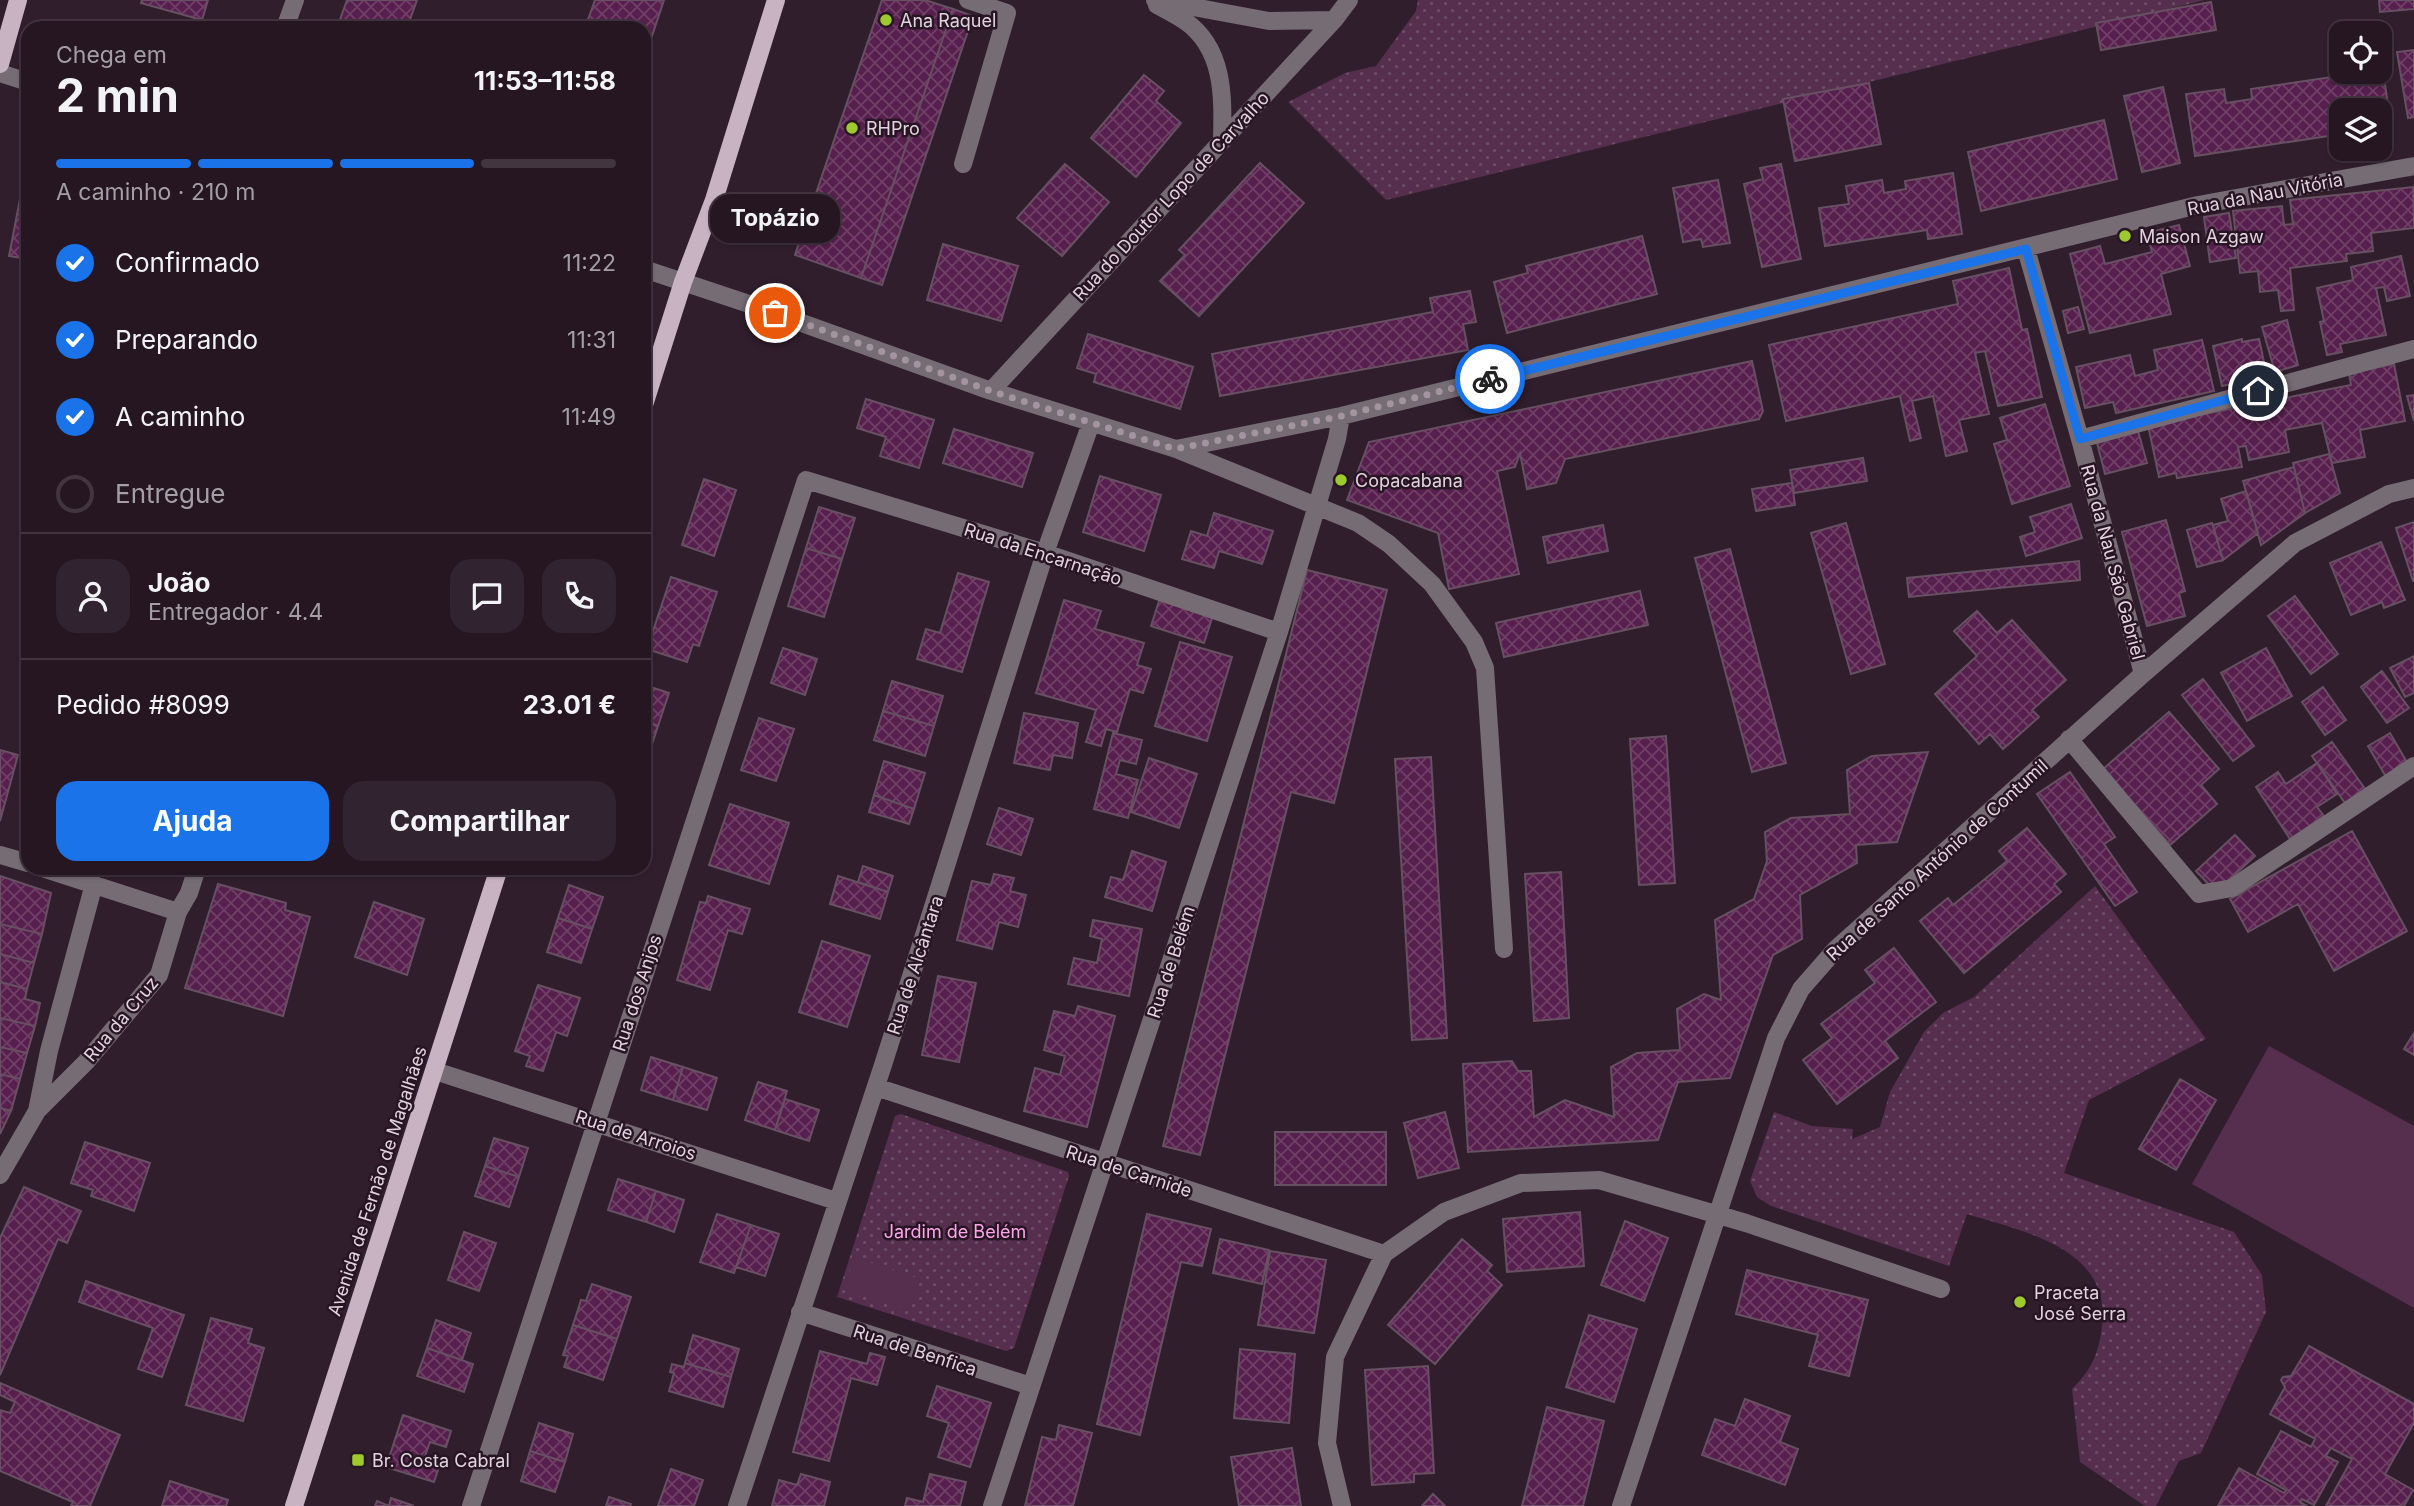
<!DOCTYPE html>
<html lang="pt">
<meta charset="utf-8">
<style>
body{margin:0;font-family:Inter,sans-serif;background:#31232f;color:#f1f3f6;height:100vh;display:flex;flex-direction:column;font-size:26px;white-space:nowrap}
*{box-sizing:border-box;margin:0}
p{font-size:23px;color:#a39fa5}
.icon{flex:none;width:38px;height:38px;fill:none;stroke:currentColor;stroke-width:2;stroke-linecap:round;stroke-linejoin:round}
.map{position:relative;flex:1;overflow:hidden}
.panel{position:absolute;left:21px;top:21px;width:630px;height:854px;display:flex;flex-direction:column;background:#251622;border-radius:21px;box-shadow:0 2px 5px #0004,0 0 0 2px #423540}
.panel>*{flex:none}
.controls{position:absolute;left:2329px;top:21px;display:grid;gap:14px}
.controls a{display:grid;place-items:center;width:63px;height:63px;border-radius:14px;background:#251622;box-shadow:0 2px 5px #0004,0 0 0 2px #423540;font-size:35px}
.pin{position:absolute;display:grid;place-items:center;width:60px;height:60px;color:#fff;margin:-30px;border:4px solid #fff;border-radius:50%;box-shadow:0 2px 7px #0007}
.courier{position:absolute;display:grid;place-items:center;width:70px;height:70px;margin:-35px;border:5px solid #1a73e8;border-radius:50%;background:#fff;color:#222;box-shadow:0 2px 9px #0007}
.bubble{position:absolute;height:49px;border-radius:21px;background:#251622;box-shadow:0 2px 5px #0004,0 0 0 2px #423540;font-size:23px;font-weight:700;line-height:49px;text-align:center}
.headline em{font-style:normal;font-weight:700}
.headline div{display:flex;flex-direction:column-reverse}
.headline{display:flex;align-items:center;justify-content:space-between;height:119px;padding:0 35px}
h1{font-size:46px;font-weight:700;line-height:52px}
.bar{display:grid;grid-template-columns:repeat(4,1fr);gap:10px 7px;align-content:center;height:84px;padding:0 35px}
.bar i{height:9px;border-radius:5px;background:#423540}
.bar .current{background:#1a73e8}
.bar p{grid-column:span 4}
.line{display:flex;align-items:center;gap:18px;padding:0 35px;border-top:2px solid #423540}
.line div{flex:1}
.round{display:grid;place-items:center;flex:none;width:74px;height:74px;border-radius:21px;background:#31232f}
ol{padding:0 35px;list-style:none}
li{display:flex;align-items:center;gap:21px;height:77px}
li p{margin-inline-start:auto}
li .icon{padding:7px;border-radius:50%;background:#1a73e8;color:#fff;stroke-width:4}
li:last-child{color:#a39fa5}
li i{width:38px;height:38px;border:4px solid #423540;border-radius:50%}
.cta{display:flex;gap:14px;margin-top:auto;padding:14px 35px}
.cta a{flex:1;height:80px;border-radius:21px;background:#1a73e8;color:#fff;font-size:28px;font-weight:700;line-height:80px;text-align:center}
.cta a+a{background:#31232f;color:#f1f3f6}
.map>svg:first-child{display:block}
</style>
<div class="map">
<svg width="2414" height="1506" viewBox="0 0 2414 1506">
<defs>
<pattern id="grass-dots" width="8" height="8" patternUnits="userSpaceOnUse" patternTransform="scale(1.75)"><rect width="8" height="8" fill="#552f4d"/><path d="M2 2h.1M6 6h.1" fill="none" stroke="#6d4c66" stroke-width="1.8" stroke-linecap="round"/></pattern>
<pattern id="building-cross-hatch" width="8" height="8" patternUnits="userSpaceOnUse" patternTransform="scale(1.75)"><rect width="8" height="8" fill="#571f4d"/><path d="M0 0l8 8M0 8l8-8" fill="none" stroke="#6f3f66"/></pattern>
</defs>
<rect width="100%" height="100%" fill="#311e2d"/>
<path fill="url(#grass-dots)" d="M1418 0H2205L1386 200 1288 102 1345 73 1376 66 1416 11Z
M2095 886 2206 1039 2089 1100 2064 1173 2234 1232 2262 1275 2266 1312 2201 1453 2179 1461 2156 1506H2145L2080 1462 2072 1389C2092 1369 2098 1355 2102 1327 2112 1248 2025 1232 1967 1214L1949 1266 1771 1206 1757 1197 1750 1181 1774 1112 1812 1126 1853 1129 1852 1139 1880 1127 1890 1092 1924 1032 1943 1013 1974 997Z
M901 1114 1068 1172 1069 1176 1014 1348 1006 1351 837 1297 895 1116Z"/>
<path fill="#552f4d" d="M2269 1046 2414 1126V1308L2192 1184Z
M854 1257 920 1279 910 1310 844 1289Z"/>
<path fill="url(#building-cross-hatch)" stroke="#665061" stroke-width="2" d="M142 0H208L202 20 141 3Z
M347 0H417L407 28H337Z
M595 0H664L644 60V28H585Z
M882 0H925L953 9 861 278 795 255Z
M2379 0H2414V9L2380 12Z
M2211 2 2216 30 2101 50 2096 23Z
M953 9 973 16 882 285 861 278Z
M2414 50V117L2408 118 2397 52Z
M2380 70H2383L2391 127 2380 129V110H2342V134L2195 156 2186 94 2224 89 2226 103 2252 99 2251 89Z
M1144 75 1164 91 1156 101 1181 123 1136 177 1091 138Z
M1869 83 1881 144 1795 161 1783 99Z
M2163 87 2180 163 2142 172 2124 96Z
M2104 120 2117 179 1981 211 1968 152Z
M27 138H28V157L21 152 20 148 23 141Z
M1260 163 1304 203 1199 316 1160 281 1185 255 1179 250Z
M1065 164 1109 202 1062 256 1017 218Z
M1781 164 1801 259 1762 267 1744 184 1763 179 1760 168Z
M25 173H28V259L9 256Z
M1953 173 1962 234 1928 239 1927 230 1825 246 1819 208 1849 204 1846 186 1882 180 1884 193 1906 189 1905 181Z
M1718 180 1730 243 1703 247 1701 239 1683 242 1673 188Z
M2413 187 2414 228 2371 233 2373 251 2346 254 2347 261 2290 268 2294 310 2281 311 2278 290 2260 292 2258 271 2240 273 2233 211 2282 206 2284 225 2293 224 2290 200Z
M2229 213 2236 258 2210 262 2204 217Z
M2179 225 2190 266 2161 274 2171 314 2090 333 2070 254 2100 246 2105 264 2152 252 2147 233Z
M1642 236 1657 294 1507 333 1494 282 1528 273 1526 266Z
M943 244 1018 266 1001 321 927 300Z
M2401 256 2410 296 2387 301 2384 287 2376 288 2386 335 2340 344 2342 352 2327 355 2320 322 2324 321 2317 288 2353 280 2351 267Z
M2009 268 2022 330 2027 329 2042 397 1998 406 1985 351 1975 353 1989 414 1959 420 1967 451 1946 456 1933 396 1912 401 1921 438 1910 441 1900 396 1786 421 1769 345 1958 304 1953 281Z
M1470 291 1476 322 1463 324 1468 350 1220 396 1212 354 1433 312 1430 298Z
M2078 307 2084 329 2068 333 2063 311Z
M2287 320 2298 365 2275 372 2262 327Z
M1088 334 1193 367 1180 409 1094 382 1096 374 1077 368Z
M2242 339V342L2259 339 2267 376 2222 386 2213 346Z
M2202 340 2214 391 2116 413 2113 402 2085 408 2076 367 2130 355 2135 376 2158 370 2154 350Z
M1752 361 1763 411 1759 419 1565 459 1556 483 1527 489 1520 453 1515 467 1497 471 1519 574 1449 589 1438 533 1347 500 1369 442Z
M2394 364 2405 421 2360 430 2365 457 2332 463 2322 423 2285 430 2289 452 2249 460 2246 446 2238 447 2242 467 2177 478 2176 473 2159 477 2148 425 2351 385 2349 373Z
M2414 395V421L2407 396Z
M866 399 934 420 919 468 880 456 886 437 857 428Z
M2045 404 2070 486 2012 504 1994 444 2007 440 2000 418Z
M954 429 1033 453 1022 487 943 463Z
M2138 431 2147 463 2105 474 2097 443Z
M2329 454 2340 493 2305 513 2293 463Z
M1863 458 1867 481 1794 493 1790 470Z
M2294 467 2305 513 2261 545 2243 481Z
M1100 476 1161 495 1144 551 1083 532Z
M704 479 736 490 714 556 682 545Z
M1792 483 1795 505 1756 511 1752 489Z
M2246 491 2258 533 2223 560 2213 525 2228 521 2221 499Z
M2071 504 2082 538 2026 556 2020 537 2035 532 2030 517Z
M819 507 855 518 842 559 806 548Z
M1214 513 1273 531 1262 564 1219 551 1214 568 1182 559 1191 531 1207 536Z
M2166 520 2185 591 2179 593 2185 616 2147 626 2122 532Z
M2414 522V581H2413L2396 528Z
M1846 523 1885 664 1851 674 1811 533Z
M2212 523 2223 560 2197 567 2187 530Z
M1603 525 1608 551 1548 563 1543 537Z
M2381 542 2405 600 2384 608 2382 602 2351 615 2330 563Z
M806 548 842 559 824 617 788 606Z
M1730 549 1786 763 1752 772 1695 558Z
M2079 561 2080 580 1909 597 1907 578Z
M1307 570 1387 590 1334 803 1291 792 1200 1155 1163 1146Z
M958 573 989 582 962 672 917 659 926 629 940 633Z
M671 577 717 592 699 646 693 644 687 662 647 649Z
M1640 591 1648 625 1504 657 1496 623Z
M2295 596 2338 654 2311 674 2268 616Z
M1160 598 1213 615 1204 643 1151 626Z
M1064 600 1101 611 1095 629 1144 643 1137 665 1151 669 1143 693 1130 689 1117 732 1106 729 1101 746 1086 742 1096 710 1036 693Z
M1977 611 1997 633 2012 620 2066 680 2032 710 2039 717 2003 749 1990 734 1979 744 1935 694 1977 656 1954 631Z
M1180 642 1232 657 1207 741 1155 726Z
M783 648 817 659 805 695 771 683Z
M2266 648 2292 696 2247 721 2221 673Z
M2414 656V693L2405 697 2390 668Z
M2382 671 2409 708 2387 723 2361 687Z
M2203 679 2254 746 2233 761 2182 695Z
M892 681 943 696 934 726 883 711Z
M644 685 669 693 658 726 644 721Z
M2323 687 2346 720 2325 735 2302 702Z
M883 711 934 726 925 756 874 740Z
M2169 712 2219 769 2201 785 2217 804 2170 845 2103 769Z
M1024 713 1078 723 1072 758 1053 755 1050 770 1014 763Z
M759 718 794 729 776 781 741 770Z
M644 721 658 726 647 759 644 758Z
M1113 733 1142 740 1136 764 1120 760 1116 774 1138 780 1128 818 1094 809Z
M2390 733 2408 764 2386 777 2368 746Z
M1666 736 1675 883 1639 885 1630 739Z
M2332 742 2370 796 2350 810 2312 756Z
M0 750 18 755 0 821Z
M1928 752 1897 842 1856 845 1857 863 1800 895 1802 939 1773 955 1730 1078 1678 1082 1658 1140 1468 1152 1463 1064 1512 1061 1518 1071H1531L1534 1117 1565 1100 1614 1117 1611 1067 1637 1053 1680 1050 1677 1009 1704 994 1721 1000 1715 920 1754 899 1767 861 1765 832 1791 818 1850 814 1847 770 1872 756Z
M1431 757 1447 1038 1412 1040 1395 759Z
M1149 758 1197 774 1179 828 1131 812Z
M884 761 925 773 914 809 874 795Z
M2317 763 2337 794 2317 807 2324 816 2290 839 2256 787 2278 772 2286 784Z
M2070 772 2115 837 2104 844 2137 892 2115 906 2037 794Z
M874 795 914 809 909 824 869 812Z
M730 804 789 823 769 884 709 865Z
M999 808 1033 819 1021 855 987 844Z
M2027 828 2066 874 2054 884 2061 892 1964 973 1920 921 1948 898 1953 905 2007 861 1999 851Z
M2352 831 2407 931 2334 971 2298 904 2248 932 2230 899Z
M2235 835 2255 856 2216 892 2196 871Z
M1132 851 1166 862 1152 911 1105 897 1111 877 1123 880Z
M863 866 893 876 888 892 858 882Z
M1561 872 1569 1018 1534 1021 1525 874Z
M994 874 1014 878 1010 891 1026 895 1018 927 999 922 992 949 957 940 972 881 991 885Z
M0 876 51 893 42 934 0 924Z
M838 876 888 892 880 919 830 904Z
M218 884 286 903 285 910 310 917 283 1016 185 988Z
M569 885 603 897 592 929 558 918Z
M708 896 750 909 742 934 728 930 710 990 677 980 700 902 706 903Z
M374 902 424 919 407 975 355 957Z
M558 918 592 929 581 963 547 952Z
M1093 920 1142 929 1129 996 1068 984 1074 958 1097 963 1102 939 1090 936Z
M0 924 42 934 34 963 0 954Z
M822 941 870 956 847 1027 799 1012Z
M1894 948 1936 1002 1885 1041 1898 1058 1837 1104 1803 1060 1832 1038 1821 1024 1875 983 1865 970Z
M0 954 34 963 27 989 0 982Z
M938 976 976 983 959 1062 922 1055Z
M0 982 27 989 25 999 40 1003 35 1026 0 1018Z
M538 985 580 998 567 1036 556 1032 543 1071 526 1066 530 1056 515 1051Z
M1078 1006 1115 1016 1087 1127 1024 1111 1035 1068 1060 1075 1065 1056 1044 1050 1054 1011 1075 1016Z
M0 1018 35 1026 27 1053 0 1047Z
M2414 1033V1055L2404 1049Z
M0 1047 27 1053 20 1079 0 1074Z
M651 1057 683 1067 673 1100 641 1090Z
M683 1067 717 1078 707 1110 673 1100Z
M0 1074 20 1079 11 1111 0 1108Z
M2180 1079 2216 1100 2176 1170 2139 1149Z
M758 1082 787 1091 775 1130 745 1120Z
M785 1099 819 1110 809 1141 775 1130Z
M0 1108 11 1111 0 1134Z
M1445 1112 1459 1168 1418 1178 1404 1123Z
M1275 1132H1386V1185H1275Z
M494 1138 528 1148 519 1177 485 1166Z
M85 1142 150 1163 134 1211 91 1196 93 1190 71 1183Z
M485 1166 519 1177 509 1207 475 1196Z
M618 1179 656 1191 646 1222 608 1210Z
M24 1187 81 1211 67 1243 58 1239 0 1375V1238Z
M656 1191 684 1200 674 1232 646 1222Z
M1580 1212 1584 1266 1507 1272 1503 1219Z
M717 1214 751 1225 734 1273 700 1262Z
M1147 1214 1211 1229 1202 1266 1181 1262 1140 1435 1097 1424Z
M1625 1221 1668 1238 1644 1301 1601 1285Z
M751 1225 779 1234 765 1276 736 1267Z
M464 1232 496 1243 479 1291 448 1280Z
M1220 1239 1269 1250 1262 1284 1213 1273Z
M1462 1239 1492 1265 1487 1271 1502 1285 1435 1364 1388 1325Z
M1270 1251 1326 1260 1314 1333 1258 1325Z
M1747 1270 1868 1300 1849 1376 1809 1366 1818 1335 1736 1314Z
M86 1281 184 1315 162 1377 138 1369 153 1328 79 1302Z
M592 1284 631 1297 617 1339 573 1325 581 1300 586 1301Z
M1589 1315 1637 1329 1614 1402 1566 1387Z
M211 1318 252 1329 248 1343 264 1348 243 1421 186 1405Z
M436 1320 471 1333 462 1360 427 1348Z
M573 1325 617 1339 603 1380 564 1367 568 1356 563 1355Z
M693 1335 739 1349 731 1377 685 1363Z
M2309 1346 2414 1404V1423L2385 1474 2413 1490 2404 1506H2326L2352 1459 2331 1448 2326 1456 2338 1462 2314 1505 2302 1499 2300 1502 2307 1506H2218L2239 1468 2284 1493 2286 1490 2257 1474 2281 1431 2311 1447 2315 1439 2270 1414 2285 1387 2281 1380 2283 1377 2291 1376Z
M427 1348 473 1364 464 1392 417 1376Z
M1240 1349 1295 1354 1289 1423 1234 1418Z
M820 1351 867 1364 870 1353 885 1357 877 1385 851 1378 829 1461 793 1452Z
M685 1363 731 1377 723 1407 669 1391 674 1373 670 1372 672 1364 684 1367Z
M1428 1366 1434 1473 1414 1474V1482L1372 1485 1365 1370Z
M0 1383 120 1435 90 1506H71L73 1502 0 1471V1410L10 1413 15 1402 0 1395Z
M937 1386 991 1403 970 1467 938 1457 949 1423 927 1416Z
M1745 1399 1790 1416 1780 1442 1798 1449 1785 1485 1702 1455 1715 1419 1735 1426Z
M1547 1407 1604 1421 1583 1506H1522Z
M403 1415 451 1431 446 1447 430 1442 424 1459 440 1464 434 1482 386 1467Z
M539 1423 573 1434 565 1462 530 1451Z
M1059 1425 1092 1433 1073 1506H1025L1042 1437 1056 1440Z
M1292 1448 1301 1506H1239L1231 1457Z
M530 1451 565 1462 555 1492 521 1481Z
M671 1469 703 1480 694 1506H658Z
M801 1474 830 1482 824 1506H772L779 1480 797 1485Z
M930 1474 966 1482 960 1506H905L907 1498 923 1502Z
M170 1481 228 1500 226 1506H162Z
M1433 1494 1445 1506H1422Z
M609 1497 631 1504 630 1506H606Z
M391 1498 414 1506H375L377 1501 389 1506Z"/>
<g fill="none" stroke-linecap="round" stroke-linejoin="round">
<path stroke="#766c74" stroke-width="18" d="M1155 0 1269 21 1334 20
M1157 5C1166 10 1176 15 1185 21 1225 49 1223 98 1222 141
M285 28 295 0
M0 73 28 82
M963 164 1007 13 968 0
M2026 249 2080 439 2143 674
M644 269 752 305 991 391 1176 449 1358 523 1389 544 1432 584 1474 642 1485 668 1504 949
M991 391 1334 20 1349 0
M2080 439 2414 349
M1176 449 1341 416 2198 205 2414 166
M2069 739 2199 894 2232 888 2414 766
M0 855 28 863
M42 868 178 912
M435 1071 836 1201
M876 1087 1384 1254
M37 1111 49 1051 94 884
M0 1175 37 1111 86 1062 159 975 178 912 189 893 197 868
M800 1312 1031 1386
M471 1506 806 480 1045 553 1279 632
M737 1506 883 1065 1045 553 1091 423
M992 1506 1279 632 1337 439 1341 416
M1342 1506 1327 1443 1335 1357 1384 1254 1444 1212 1521 1183 1599 1180 1746 1223 1941 1289
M1621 1506 1776 1038 1801 989 1836 949 2143 674 2295 543 2389 494 2414 488"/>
<path stroke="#c8b3c3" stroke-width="18" d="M0 64 18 0
M644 405 683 282 714 200 776 0
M294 1506 499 868"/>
</g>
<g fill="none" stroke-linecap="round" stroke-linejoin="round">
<path stroke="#a394a0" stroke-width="7" stroke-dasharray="0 12.6" d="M775 313 991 391 1175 449 1341 416 1490 379"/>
<path stroke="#1a73e8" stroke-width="9" d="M1490 379 2026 249 2080 439 2258 391"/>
</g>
<g fill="#9eca2f" stroke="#271523" stroke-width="2.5">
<circle cx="886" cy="20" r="7"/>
<circle cx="852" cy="128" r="7"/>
<circle cx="2125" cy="236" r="7"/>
<circle cx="1341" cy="480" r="7"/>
<circle cx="2020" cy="1302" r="7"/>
<rect x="351" y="1453" width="14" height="14" rx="3.5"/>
</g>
<g text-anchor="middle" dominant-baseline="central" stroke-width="5" stroke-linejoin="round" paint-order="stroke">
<g font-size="18" fill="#e1d4de" stroke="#271523" text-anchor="start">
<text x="900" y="20">Ana Raquel</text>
<text x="866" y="128">RHPro</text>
<text x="2139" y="236">Maison Azgaw</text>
<text x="1355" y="480">Copacabana</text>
<text x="2034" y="1292">Praceta<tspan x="2034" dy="21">José Serra</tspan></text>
<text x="372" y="1460">Br. Costa Cabral</text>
</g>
<g font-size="18" fill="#e1d4de" stroke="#271523">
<text transform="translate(2265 194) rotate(-11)">Rua da Nau Vitória</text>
<text transform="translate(1171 196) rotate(-47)">Rua do Doutor Lopo de Carvalho</text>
<text transform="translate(1043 554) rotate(18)">Rua da Encarnação</text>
<text transform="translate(2113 562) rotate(75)">Rua da Nau São Gabriel</text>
<text transform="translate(1937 860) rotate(-42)">Rua de Santo António de Contumil</text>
<text transform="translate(1171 962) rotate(-72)">Rua de Belém</text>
<text transform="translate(915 965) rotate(-72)">Rua de Alcântara</text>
<text transform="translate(637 993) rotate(-72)">Rua dos Anjos</text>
<text transform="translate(121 1019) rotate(-50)">Rua da Cruz</text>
<text transform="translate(636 1135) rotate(18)">Rua de Arroios</text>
<text transform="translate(1129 1171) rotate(18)">Rua de Carnide</text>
<text transform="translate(377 1181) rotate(-72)">Avenida de Fernão de Magalhães</text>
<text transform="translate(915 1350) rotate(18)">Rua de Benfica</text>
</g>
<g font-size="18" fill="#fda6ea" stroke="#271523">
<text x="955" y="1231">Jardim de Belém</text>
</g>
</g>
</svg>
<div class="controls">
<a><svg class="icon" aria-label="locate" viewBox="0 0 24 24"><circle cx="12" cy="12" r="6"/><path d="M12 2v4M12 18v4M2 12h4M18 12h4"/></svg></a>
<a><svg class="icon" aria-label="layers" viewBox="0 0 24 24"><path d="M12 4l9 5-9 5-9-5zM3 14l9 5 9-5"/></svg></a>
</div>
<div class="pin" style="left:775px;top:313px;background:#ea580c"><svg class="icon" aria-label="bag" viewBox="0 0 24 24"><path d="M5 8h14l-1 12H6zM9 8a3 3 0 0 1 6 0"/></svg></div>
<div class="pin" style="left:2258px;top:391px;background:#1f2937"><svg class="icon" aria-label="home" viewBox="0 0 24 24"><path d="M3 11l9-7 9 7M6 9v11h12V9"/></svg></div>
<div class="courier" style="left:1490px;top:379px"><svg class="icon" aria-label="bike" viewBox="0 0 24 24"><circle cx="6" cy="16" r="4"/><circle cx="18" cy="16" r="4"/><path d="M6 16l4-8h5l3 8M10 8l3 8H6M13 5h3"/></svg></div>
<div class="bubble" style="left:710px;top:194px;width:130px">Topázio</div>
<section class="panel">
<div class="headline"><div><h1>2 min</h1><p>Chega em</p></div><em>11:53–11:58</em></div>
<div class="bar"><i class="current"></i><i class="current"></i><i class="current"></i><i></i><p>A caminho · 210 m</p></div>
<ol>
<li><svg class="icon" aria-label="check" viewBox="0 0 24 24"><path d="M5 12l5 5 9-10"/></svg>Confirmado<p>11:22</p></li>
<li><svg class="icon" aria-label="check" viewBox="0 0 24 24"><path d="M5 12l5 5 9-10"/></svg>Preparando<p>11:31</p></li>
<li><svg class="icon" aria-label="check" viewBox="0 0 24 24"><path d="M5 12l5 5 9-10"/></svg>A caminho<p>11:49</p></li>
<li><i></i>Entregue</li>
</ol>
<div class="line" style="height:126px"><a class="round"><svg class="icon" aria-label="person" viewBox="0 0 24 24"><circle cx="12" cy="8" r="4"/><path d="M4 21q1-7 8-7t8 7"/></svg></a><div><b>João</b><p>Entregador · 4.4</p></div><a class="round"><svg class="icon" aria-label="chat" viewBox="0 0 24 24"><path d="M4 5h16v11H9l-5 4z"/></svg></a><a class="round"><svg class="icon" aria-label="phone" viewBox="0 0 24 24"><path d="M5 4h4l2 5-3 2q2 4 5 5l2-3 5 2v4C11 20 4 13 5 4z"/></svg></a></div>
<div class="line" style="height:91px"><div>Pedido #8099</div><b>23.01 €</b></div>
<div class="cta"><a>Ajuda</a><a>Compartilhar</a></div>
</section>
</div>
